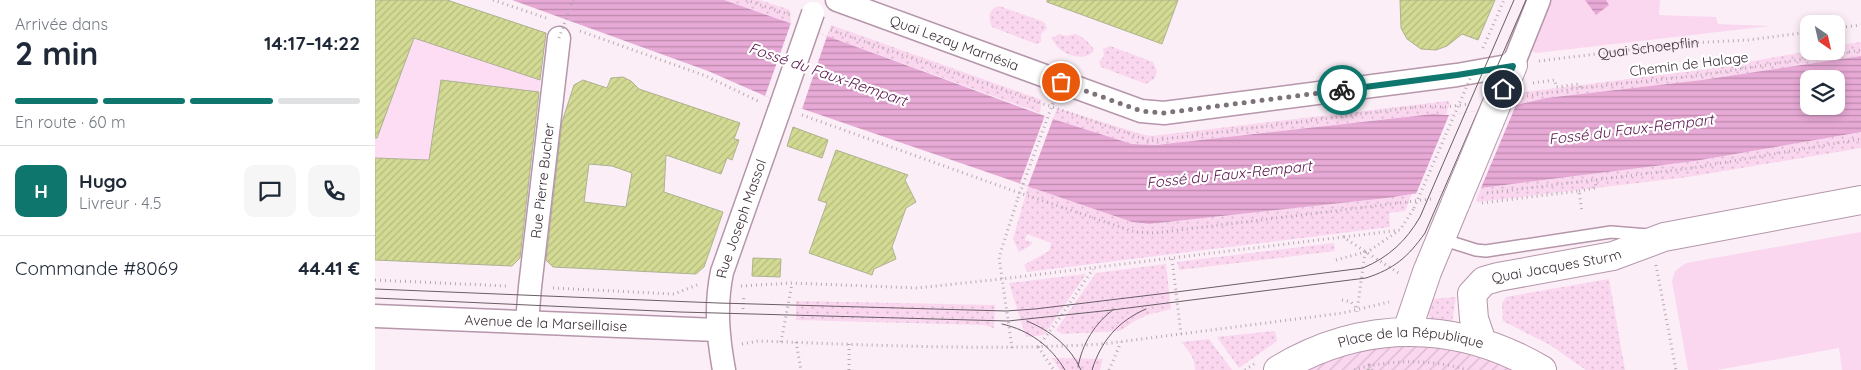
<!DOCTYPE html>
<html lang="fr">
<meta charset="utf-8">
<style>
body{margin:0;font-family:Quicksand,sans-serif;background:#f6f6f7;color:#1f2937;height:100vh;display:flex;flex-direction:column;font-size:19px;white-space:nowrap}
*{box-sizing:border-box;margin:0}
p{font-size:16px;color:#747a83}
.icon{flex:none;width:28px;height:28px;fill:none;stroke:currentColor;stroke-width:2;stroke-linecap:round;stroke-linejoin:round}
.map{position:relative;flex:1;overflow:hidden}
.panel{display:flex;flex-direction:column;background:#fff;width:375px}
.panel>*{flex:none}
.needle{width:32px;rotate:146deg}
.tools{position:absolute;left:1425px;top:15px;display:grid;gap:10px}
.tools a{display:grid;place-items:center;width:45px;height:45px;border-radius:10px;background:#fff;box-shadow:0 2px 8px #0003;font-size:25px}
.pin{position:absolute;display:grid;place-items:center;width:42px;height:42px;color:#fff;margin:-21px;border:2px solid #fff;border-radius:50%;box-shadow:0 1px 5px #0007}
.courier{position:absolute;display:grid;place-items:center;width:50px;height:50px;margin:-25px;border:4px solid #0f766e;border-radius:50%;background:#fff;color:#222;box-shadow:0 1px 6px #0007}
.headline em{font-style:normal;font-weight:700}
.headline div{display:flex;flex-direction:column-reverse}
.headline{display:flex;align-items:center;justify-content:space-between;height:85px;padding:0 15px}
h1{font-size:32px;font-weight:700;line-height:38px}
.bar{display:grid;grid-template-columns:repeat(4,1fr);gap:8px 5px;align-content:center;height:60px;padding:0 15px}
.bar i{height:6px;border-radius:4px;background:#e0e1e3}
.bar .on{background:#0f766e}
.bar p{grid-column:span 4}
.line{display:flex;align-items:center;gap:12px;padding:0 15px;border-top:1px solid #e0e1e3}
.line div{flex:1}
.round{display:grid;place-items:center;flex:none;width:52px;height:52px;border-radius:10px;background:#f6f6f7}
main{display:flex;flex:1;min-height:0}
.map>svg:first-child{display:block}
</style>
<main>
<section class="panel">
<div class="headline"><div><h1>2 min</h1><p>Arrivée dans</p></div><em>14:17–14:22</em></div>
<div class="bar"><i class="on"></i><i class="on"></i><i class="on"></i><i></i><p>En route · 60 m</p></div>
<div class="line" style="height:90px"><b class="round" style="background:#0f766e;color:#fff">H</b><div><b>Hugo</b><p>Livreur · 4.5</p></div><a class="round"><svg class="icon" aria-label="chat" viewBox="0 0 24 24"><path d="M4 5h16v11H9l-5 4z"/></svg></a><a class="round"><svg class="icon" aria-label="phone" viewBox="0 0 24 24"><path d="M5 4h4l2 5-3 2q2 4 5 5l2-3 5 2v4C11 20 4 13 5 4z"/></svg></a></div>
<div class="line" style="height:65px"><div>Commande #8069</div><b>44.41 €</b></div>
</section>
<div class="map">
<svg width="1486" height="370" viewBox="0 0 1486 370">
<defs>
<pattern id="grass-dots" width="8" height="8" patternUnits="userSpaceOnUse" patternTransform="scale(1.25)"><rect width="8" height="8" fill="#fad7ef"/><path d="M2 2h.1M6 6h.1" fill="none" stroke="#d7b9ce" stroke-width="1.8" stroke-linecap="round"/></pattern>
<pattern id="garden-furrows" width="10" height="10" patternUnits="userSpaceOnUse" patternTransform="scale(1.25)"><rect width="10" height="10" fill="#fad7ef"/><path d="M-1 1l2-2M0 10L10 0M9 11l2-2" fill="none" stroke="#d7b9ce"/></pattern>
<pattern id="water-rules" width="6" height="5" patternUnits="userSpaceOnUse" patternTransform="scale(1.25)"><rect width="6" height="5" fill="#e7a9d5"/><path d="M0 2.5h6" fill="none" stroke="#bc8aae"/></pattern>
<pattern id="building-hatch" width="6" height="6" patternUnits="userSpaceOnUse" patternTransform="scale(1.25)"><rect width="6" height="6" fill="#d3da93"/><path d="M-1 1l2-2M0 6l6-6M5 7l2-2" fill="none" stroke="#b6bb7f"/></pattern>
</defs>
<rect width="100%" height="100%" fill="#fbeef7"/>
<path fill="#fdddf3" d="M0 0 153 27 171 33 156 156 0 169Z"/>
<path fill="url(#grass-dots)" d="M349 0H385L415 10 416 23Z
M624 6 669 22 672 28 666 34V42L661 44 617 27C613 18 613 9 624 6Z
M456 25 667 100 665 113 452 36Z
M684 34 691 36 701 34C708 38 715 42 719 50L718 52C706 63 682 53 677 38Z
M1486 42V56L1327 80 1171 98 1141 105 1150 92 1333 69 1434 51H1461V46Z
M735 46 778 62 782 71 780 78 771 84 726 67 724 62 729 56 728 49Z
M1073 101 1075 103 1071 114H1058L781 145 757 144 678 119 682 108 766 134 777 136Z
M1486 132V148L1313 177 1103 202 1101 200 1106 188 1320 161Z
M653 186 757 222 774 224 1012 198 1037 194 1030 211 1014 213 1015 227 652 272 649 265 674 251 676 243 652 234 650 240 657 242 656 245 644 252 638 239Z
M959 243 960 251 804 270 802 262Z
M791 264 796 309 772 315 758 322 745 331 687 334 681 330 721 273Z
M711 274 669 335 651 337 634 283Z
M1234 279 1250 370H1211L1175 345 1128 321 1127 303 1131 297Z
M1081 297 1077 322 1056 320 1053 314 1054 299Z
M421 301 620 305 619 328 609 325 421 320Z
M900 331 902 341 864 368 842 337Z
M834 339 857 370H820C820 358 814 351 806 342Z
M677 358 728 359 725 370H685Z"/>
<path fill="#fad7ef" d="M1176 0H1285L1284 15 1341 17 1343 24 1395 26 1161 53 1157 51Z
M1486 232V370H1467L1464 348 1342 370H1313L1297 281 1300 271 1311 263Z"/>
<path fill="url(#garden-furrows)" d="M1036 344 1065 347 1095 353 1140 370H930C964 354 999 348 1036 344Z"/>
<path fill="url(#water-rules)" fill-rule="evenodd" d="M137 0H349L452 36 678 119 757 144 781 145 1058 114 1074 115 1141 105 1171 98 1327 80 1486 56V132L1320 161 1106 188 1037 194 1012 198 774 224 757 222 390 96 333 71ZM1434 79H1461V106H1434Z
M1210 0H1231L1234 5 1221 15Z"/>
<path fill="#fbeef7" d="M416 23 452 36 427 109 390 96Z
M1141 105 1106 188 1041 194 1074 115Z
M670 115 678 119 653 186 645 183Z"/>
<path fill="url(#building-hatch)" stroke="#aeb290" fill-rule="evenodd" d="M0 0H72L171 33 165 80 39 38 2 138H0Z
M672 0H803L787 44 672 2Z
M1025 0H1120L1103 40 1087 34 1072 46 1061 50 1046 49 1032 39 1026 28Z
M248 77 256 81 264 89 365 123 359 139 364 140 357 160 352 158 346 174 291 155 289 192 348 212 329 267 321 274 178 267 171 260 187 122 199 85 208 80 232 88 236 78ZM214 164 237 166 257 173 251 207 209 202Z
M66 80 164 92 145 258 137 266 0 260V158L54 160Z
M418 127 453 140 447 158 412 146Z
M461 150 533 175 530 180 541 202 531 208 517 247 521 259 499 269 497 275 434 253 452 203 443 200Z
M378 258 406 259 405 277 377 276Z"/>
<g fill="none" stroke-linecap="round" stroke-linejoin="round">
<g stroke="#b596ab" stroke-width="14">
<path id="lane" d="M1066 239 1101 250 1111 251 1236 232 1273 235"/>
</g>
<g stroke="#b596ab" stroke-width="25">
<g id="street">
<path id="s2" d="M462 0 766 111 789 113 1082 75 1138 65 1164 0"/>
<path id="s3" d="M0 316 342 330"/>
<path id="s4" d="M152 322 155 287 184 38"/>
<path id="s5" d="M349 370C343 337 340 306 347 272L404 111"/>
</g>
</g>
<g stroke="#b596ab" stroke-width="30">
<g id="secondary">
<path d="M1128 89 1138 65"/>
<path d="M1032 331 1052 272 1081 202"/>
<path id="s6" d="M1107 342 1099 319 1097 294 1109 281 1123 277 1238 256 1289 237 1486 200"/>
<path id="s7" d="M903 370C988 319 1083 320 1167 370"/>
</g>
</g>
<g stroke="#b6a9b2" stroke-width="3" stroke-dasharray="1 4" stroke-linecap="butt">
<path d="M118 0 174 19"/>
<path d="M371 0 415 15"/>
<path d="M1461 28 1486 25"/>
<path d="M456 30 775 141 1049 106 1071 107 1094 104"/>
<path d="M205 31 331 76 383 101"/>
<path d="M1108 48 1129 0"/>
<path id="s1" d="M1164 61 1311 43 1373 40 1434 32"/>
<path d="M1158 83 1180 80 1181 87 1204 84 1205 88"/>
<path d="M1152 96 1205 88 1327 75 1486 50"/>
<path d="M427 115 636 190 760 232 780 233 1056 199"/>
<path d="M1204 191 1221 188 1220 180"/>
<path d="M1112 193 1317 168 1486 139"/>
<path d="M1107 203 1204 191 1207 212"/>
<path d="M969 237 1025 230 1039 208"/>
<path d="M991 253 1023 231"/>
<path d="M797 259 806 334"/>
<path d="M961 260 990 252 982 312"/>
<path d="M1281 265 1301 370"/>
<path d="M0 280 132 286"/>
<path d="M366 286 417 283 542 288 626 279 968 237 1025 274"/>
<path d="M178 288 299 294 322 285"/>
<path d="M967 300 976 302 982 309"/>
<path d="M368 309 369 295"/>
<path d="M406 342 417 284"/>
<path d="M421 342 426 370"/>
<path d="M367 344 383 341C498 345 613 351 728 344L968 313 1014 302"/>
<path d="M474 344V370"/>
<path d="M663 347 686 316 718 269"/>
<path d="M663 347 679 370"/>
<path d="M637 348 624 257 643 198"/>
<path d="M734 370 746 342"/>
<path d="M870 370 879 364"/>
<path d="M979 370C1014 359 1058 359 1092 370"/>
<path d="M993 370 994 365 997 370"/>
</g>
<use href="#lane" stroke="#fff" stroke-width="11"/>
<use href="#street" stroke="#fff" stroke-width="22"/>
<use href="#secondary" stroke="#fff" stroke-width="28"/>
<path stroke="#6a5d66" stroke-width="1" d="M0 289 343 303 631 311 660 309 801 292 988 268C1014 257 1031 241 1045 217L1139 0
M0 298 305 312 633 321 737 310 991 278C1019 269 1033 257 1050 233L1151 0
M652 321C676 331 695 346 706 370
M627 324C654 330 676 346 690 370
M703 367C707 344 720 323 739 309
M717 370C726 341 743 321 771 309"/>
<g stroke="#b596ab" stroke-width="25" stroke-linecap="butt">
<path id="street-bridge" d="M404 111 438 13"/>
</g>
<g stroke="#b596ab" stroke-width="30" stroke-linecap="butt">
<path id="secondary-bridge" d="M1081 202 1128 89"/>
</g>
<path stroke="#b6a9b2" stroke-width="3" stroke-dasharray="1 4" stroke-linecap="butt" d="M184 38 198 0
M643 198 678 103
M1039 208 1098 72"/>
<use href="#street-bridge" stroke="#fff" stroke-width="22"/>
<use href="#secondary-bridge" stroke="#fff" stroke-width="28"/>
</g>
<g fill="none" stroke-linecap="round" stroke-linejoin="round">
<path stroke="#7e717a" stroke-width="5" stroke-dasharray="0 9" d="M686 82 766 111 789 113 967 90"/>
<path stroke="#0f766e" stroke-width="6" d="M967 90 1082 75 1138 66 1128 89"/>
</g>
<g text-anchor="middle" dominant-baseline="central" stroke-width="4.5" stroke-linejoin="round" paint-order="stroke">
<g font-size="14" fill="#3b2e37" stroke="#fff">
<text stroke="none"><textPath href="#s2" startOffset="125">Quai Lezay Marnésia</textPath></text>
<text stroke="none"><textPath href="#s1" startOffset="110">Quai Schoepflin</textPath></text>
<text transform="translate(1314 64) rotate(-7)">Chemin de Halage</text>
<text stroke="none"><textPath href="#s4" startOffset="142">Rue Pierre Bucher</textPath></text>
<text stroke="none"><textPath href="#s5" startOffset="155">Rue Joseph Massol</textPath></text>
<text stroke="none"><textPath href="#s6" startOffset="141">Quai Jacques Sturm</textPath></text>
<text stroke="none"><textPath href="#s3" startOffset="171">Avenue de la Marseillaise</textPath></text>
<text stroke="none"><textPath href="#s7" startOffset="140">Place de la République</textPath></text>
</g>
<g font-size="15" font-style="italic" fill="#5c154d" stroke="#fff">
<text transform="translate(453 74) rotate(19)">Fossé du Faux-Rempart</text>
<text transform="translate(1256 129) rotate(-7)">Fossé du Faux-Rempart</text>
<text transform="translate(854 174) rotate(-6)">Fossé du Faux-Rempart</text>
</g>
</g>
</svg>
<div class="tools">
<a><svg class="needle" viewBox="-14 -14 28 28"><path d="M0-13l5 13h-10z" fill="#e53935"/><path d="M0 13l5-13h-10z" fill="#747a83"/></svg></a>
<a><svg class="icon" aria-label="layers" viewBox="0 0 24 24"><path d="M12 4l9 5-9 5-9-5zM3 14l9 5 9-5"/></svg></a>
</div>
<div class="pin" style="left:686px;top:82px;background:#ea580c"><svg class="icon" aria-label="bag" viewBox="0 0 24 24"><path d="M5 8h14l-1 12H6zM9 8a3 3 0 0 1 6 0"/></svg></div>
<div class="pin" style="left:1128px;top:89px;background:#1f2937"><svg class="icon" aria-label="home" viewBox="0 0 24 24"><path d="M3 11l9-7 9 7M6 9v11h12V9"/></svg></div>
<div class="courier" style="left:967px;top:90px"><svg class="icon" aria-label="bike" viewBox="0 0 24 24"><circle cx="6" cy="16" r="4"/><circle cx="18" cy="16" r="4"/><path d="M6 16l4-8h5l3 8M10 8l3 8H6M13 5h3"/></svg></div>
</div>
</main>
